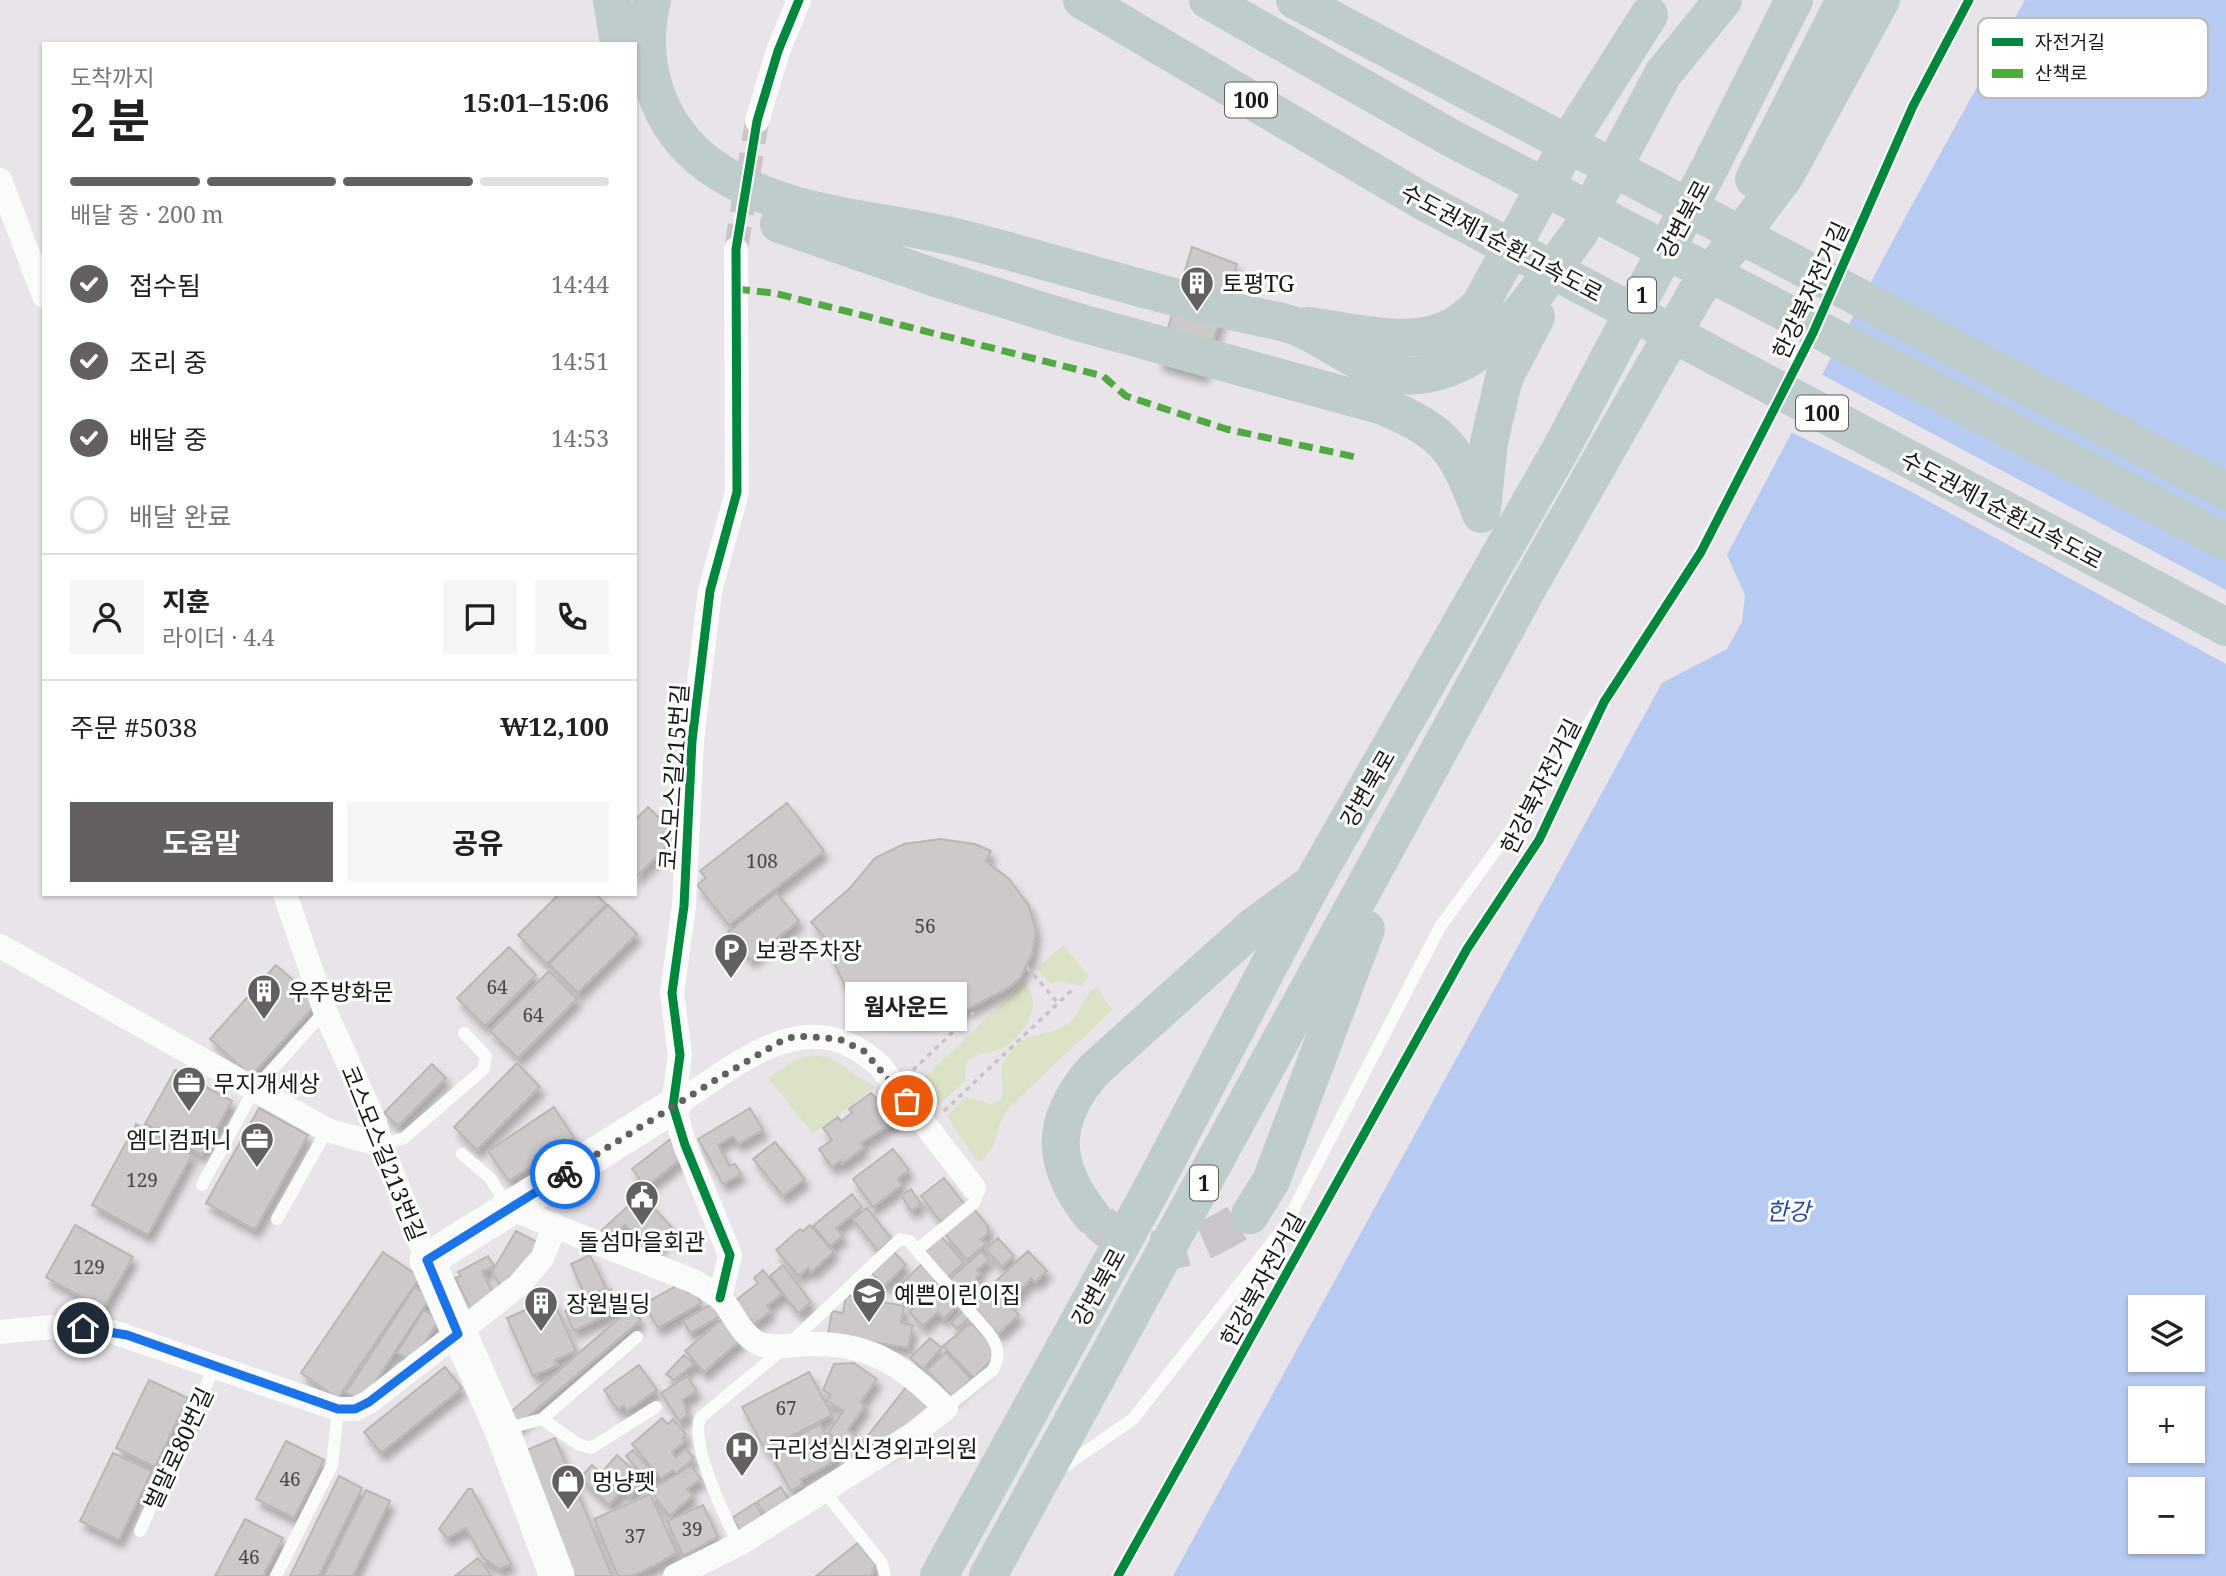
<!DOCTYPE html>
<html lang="ko">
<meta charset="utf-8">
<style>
body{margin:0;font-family:"Noto Serif","Noto Sans KR",serif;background:#f6f6f6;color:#202124;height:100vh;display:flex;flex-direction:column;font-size:26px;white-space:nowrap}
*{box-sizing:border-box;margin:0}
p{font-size:23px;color:#757577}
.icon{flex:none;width:38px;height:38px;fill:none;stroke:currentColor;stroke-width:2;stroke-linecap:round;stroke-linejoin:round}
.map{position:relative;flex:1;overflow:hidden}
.sheet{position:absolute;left:42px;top:42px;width:595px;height:854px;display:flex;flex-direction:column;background:#fff;border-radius:0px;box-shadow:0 2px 5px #0004}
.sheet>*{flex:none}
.tools{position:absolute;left:2128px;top:1295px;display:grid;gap:14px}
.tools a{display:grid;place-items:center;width:77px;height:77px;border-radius:0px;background:#fff;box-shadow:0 2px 5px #0004;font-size:35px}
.pin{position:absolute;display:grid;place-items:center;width:60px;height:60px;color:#fff;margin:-30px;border:4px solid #fff;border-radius:50%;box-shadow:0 2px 7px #0007}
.courier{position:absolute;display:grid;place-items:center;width:70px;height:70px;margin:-35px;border:5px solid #1a73e8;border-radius:50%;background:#fff;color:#222;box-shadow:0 2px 9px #0007}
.bubble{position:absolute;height:49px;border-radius:0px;background:#fff;box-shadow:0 2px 5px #0004;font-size:23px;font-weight:700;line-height:49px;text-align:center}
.summary em{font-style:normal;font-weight:700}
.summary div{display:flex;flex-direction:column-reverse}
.summary{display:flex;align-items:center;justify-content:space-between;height:119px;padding:0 28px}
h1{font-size:46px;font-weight:700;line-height:52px}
.bar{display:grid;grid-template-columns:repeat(4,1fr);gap:10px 7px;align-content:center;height:84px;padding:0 28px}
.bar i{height:9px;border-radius:5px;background:#e0e0e0}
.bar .selected{background:#635f63}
.bar p{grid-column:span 4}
.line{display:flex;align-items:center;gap:18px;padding:0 28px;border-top:2px solid #e0e0e0}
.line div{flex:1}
.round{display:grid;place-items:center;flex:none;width:74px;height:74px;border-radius:0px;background:#f6f6f6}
ol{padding:0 28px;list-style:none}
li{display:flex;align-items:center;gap:21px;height:77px}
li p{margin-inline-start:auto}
li .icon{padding:7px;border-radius:50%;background:#635f63;color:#fff;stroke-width:4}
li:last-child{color:#757577}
li i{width:38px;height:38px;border:4px solid #e0e0e0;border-radius:50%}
.action{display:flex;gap:14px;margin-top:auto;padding:14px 28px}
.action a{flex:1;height:80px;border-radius:0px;background:#635f63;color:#fff;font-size:28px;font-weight:700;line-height:80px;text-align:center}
.action a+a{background:#f6f6f6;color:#202124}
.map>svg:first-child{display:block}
</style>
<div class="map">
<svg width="2226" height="1576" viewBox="0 0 2226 1576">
<defs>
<filter id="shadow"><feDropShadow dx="4.5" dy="8" stdDeviation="3.5" flood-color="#0004"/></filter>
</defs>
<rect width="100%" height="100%" fill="#e9e4e9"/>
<path fill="#dce2c6" d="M1063 945 1089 976 1082 986 1063 981 1051 983 1039 972V966Z
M1024 982C1044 1004 1027 1031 1006 1046 993 1054 979 1051 966 1062L965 1081 938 1105 919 1083Z
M1097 987 1112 1010 1009 1108C994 1126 1000 1149 978 1163L947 1116 966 1097 991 1104 1001 1099C1006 1086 998 1075 1004 1062 1023 1025 1048 1041 1071 1021 1083 1010 1080 998 1097 987Z
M813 1055 830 1058 875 1087 813 1134 768 1078 795 1060Z"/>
<path fill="#b7caf1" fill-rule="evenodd" d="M2025 0H2226V1576H1173L1662 683 1727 649 1742 622 1745 595 1727 555 1907 214ZM2140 1307H2193V1360H2140ZM2140 1398H2193V1451H2140ZM2140 1489H2193V1542H2140Z"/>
<path fill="#e9e4e9" d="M1819 373 2226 590V664L1908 490 1789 431Z"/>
<path fill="#cdc9ca" stroke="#bab6b6" stroke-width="2" filter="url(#shadow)" d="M1192 247 1237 264 1203 375 1158 362Z
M787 803 824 851 729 925 697 885 706 878 700 871Z
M648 807 677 836 635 878V820Z
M940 839 975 844 991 851 986 861 1009 879 1029 906 1036 931 1032 955 1020 978 1010 987 968 1009 919 1020 869 1017 855 1007 829 952 832 950 830 943 811 922 850 888 875 858 904 844Z
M777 893 799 921 750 960 728 932Z
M559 894H596L606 904 547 964 518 935Z
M608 905 637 934 578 993 549 964Z
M509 947 536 975 485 1026 457 998Z
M276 965 318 1002 251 1076 210 1039Z
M549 971 577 999 518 1058 490 1031Z
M517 1063 540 1087 477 1150 454 1127Z
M432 1064 446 1078 398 1126 384 1113Z
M175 1070 232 1101 202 1155 145 1124Z
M871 1093 897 1120 861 1143 864 1148 842 1164 840 1161 832 1167 819 1149 832 1140 823 1128 838 1117 841 1121 852 1113 849 1109Z
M554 1107 574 1138 509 1181 488 1151Z
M259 1108 308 1135 255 1230 206 1203Z
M750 1108 763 1130 738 1144 733 1136 718 1145 730 1166 735 1164 741 1174 723 1184 698 1139Z
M136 1124 192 1155 148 1235 92 1205Z
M672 1138 686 1155 646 1187 632 1169Z
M775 1142 805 1179 783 1196 753 1159Z
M893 1149 909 1170 898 1179 902 1185 873 1207 853 1179Z
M944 1178 965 1205 941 1222 921 1196Z
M911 1189 921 1204 911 1211 901 1195Z
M641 1194 675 1231 651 1253 625 1225 609 1240 601 1231Z
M852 1194 862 1207 836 1228 843 1236 830 1246 813 1226Z
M867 1208 892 1239 878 1251 853 1219Z
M973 1208 988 1226V1234L981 1239 986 1244 967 1260 944 1233Z
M75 1225 133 1257 103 1309 46 1277Z
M810 1225 834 1252 811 1272 808 1268 799 1276 776 1250 800 1229 803 1231Z
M516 1231 537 1242 523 1267 512 1279 509 1277 502 1288 492 1272Z
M941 1236 964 1263 947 1278 923 1251Z
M998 1238 1014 1256 1002 1267 986 1249Z
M893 1251 906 1265 884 1286 871 1272Z
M981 1251 989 1260 977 1270 980 1273 976 1278 987 1291 971 1305 949 1280Z
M1028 1251 1047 1271 1035 1282 1031 1278 1013 1300 995 1282Z
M383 1252 420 1277 338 1398 301 1373Z
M590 1255 606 1288 586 1298 571 1264Z
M488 1256 494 1266 482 1272 494 1295 472 1311 455 1278 461 1276 458 1272Z
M923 1263 937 1278 909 1304 895 1290Z
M783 1265 811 1302 798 1313 770 1276Z
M763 1270 782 1294 767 1306 771 1311 754 1324 735 1301 758 1283 754 1278Z
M939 1283 959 1304 944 1319 938 1312 923 1326 909 1312Z
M678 1285 689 1293 694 1290 701 1303 658 1328 644 1304Z
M415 1287 431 1297 362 1402 346 1392Z
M994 1288 1019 1315 998 1334 974 1307Z
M611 1289 620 1309 574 1331 565 1311Z
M846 1295 904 1306 901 1323 913 1325 908 1348 828 1334 832 1311 843 1313Z
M552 1298 576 1351 555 1360 558 1365 533 1376 507 1318Z
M712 1304 719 1317 690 1333 683 1321Z
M631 1308 641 1320 516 1427 506 1416Z
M424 1310 439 1320 412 1362 397 1352Z
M963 1310 970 1317 957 1329 951 1323Z
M722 1319 741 1340 704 1372 685 1351Z
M971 1323 990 1342 992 1359 974 1378 943 1346Z
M930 1338 942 1348 923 1369 910 1358Z
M946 1352 971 1379 952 1397 927 1370Z
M684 1355 694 1364 674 1380 666 1374Z
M854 1363 877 1379 861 1402 865 1406 848 1430 863 1440 854 1452 828 1433 843 1411 827 1401 831 1395 823 1390 834 1364Z
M639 1365 657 1390 627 1411 624 1406 618 1410 604 1390Z
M445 1367 462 1388 381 1453 364 1432Z
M809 1372 832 1415 765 1450 742 1407Z
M687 1376 697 1391 683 1400 688 1415 679 1421 661 1393Z
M149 1380 188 1398 155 1467 116 1448Z
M907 1386 933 1405 883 1453 866 1438Z
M662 1418 668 1424 673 1419 686 1434 683 1438 686 1441 672 1452 676 1457 686 1449 694 1458 676 1474 673 1470 661 1479 632 1444Z
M820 1424 839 1459 800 1480 802 1485 791 1491 769 1452Z
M555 1438 612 1576H574L522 1452Z
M286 1441 324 1460 294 1518 256 1499Z
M633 1450 656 1476 649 1482 626 1456Z
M113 1453 152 1471 119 1540 80 1521Z
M617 1455 644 1480 630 1496 603 1471Z
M592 1465 622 1491 609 1505 580 1478Z
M691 1466 701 1479 687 1489 693 1496 669 1516 650 1490Z
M339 1476 362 1488 319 1576H290Z
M781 1487 792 1505 768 1519 757 1502Z
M468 1489H472L511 1564 500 1569 483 1558 466 1528 447 1538 439 1529Z
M366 1490 390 1501 353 1576H324Z
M650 1494 677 1553 646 1570 631 1576H618L594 1519Z
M755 1503 766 1522 744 1536 732 1518Z
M703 1505 718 1537 683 1556 667 1521Z
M245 1519 283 1538 263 1576H215Z
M858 1543 876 1565 871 1576H816Z
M478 1558 492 1576H455Z"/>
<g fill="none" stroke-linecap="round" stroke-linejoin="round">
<path stroke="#cac5ca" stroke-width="24" stroke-dasharray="24 12" stroke-linecap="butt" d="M736 249 757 121"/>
<path stroke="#cac5ca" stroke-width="38" stroke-dasharray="38 19" stroke-linecap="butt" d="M1099 1222C1151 1272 1197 1248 1250 1215"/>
<path stroke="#c6c4c6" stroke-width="3.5" stroke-dasharray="5 5" stroke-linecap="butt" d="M1027 967 1058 1003
M913 1070 974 1012
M944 1111 1072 990"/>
<path stroke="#fcfbfc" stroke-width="12" d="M381 1145 404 1138 484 1069 486 1056 464 1033
M462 1154 490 1178 509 1208
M202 1185 254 1090 325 1011
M277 1219 327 1130
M917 1250 974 1203 977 1195 974 1188
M542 1419 578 1444 591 1448 656 1407
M505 1429 542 1419 637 1337
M1062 1468 1133 1419 1285 1226 1440 927 1604 702
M823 1490 882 1563 885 1576
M140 1531 215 1366
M739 1544C725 1518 690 1445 700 1418L789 1344 900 1239 909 1241 989 1333C998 1345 1001 1357 993 1370L946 1408
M276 1576 332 1465 338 1409"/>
<path stroke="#fcfbfc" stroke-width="24" d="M757 121 778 51 799 0
M0 180 44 296
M285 894 325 1011 375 1123 381 1145 427 1260
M0 946 327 1130 381 1145
M673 1106C740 1064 807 998 880 1066L974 1188
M509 1208 693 1281C702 1286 712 1291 720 1298 733 1311 741 1335 758 1343 771 1350 796 1344 811 1344 874 1343 903 1367 946 1408L912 1435 739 1544 675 1576
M720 1298 730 1255 685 1145 673 1106 680 1055 672 993 684 906 692 741 710 591 737 492 736 249
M0 1332 52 1327 113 1332 338 1409H355L369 1402 519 1285 542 1258 555 1225"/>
<path stroke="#fcfbfc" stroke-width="35" d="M557 1576 502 1430 427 1260 673 1106"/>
<path stroke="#becdcb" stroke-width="38" d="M612 0 619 44
M652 0C637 61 656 126 709 165 786 220 876 217 963 239 1068 266 1171 300 1278 321 1331 332 1368 386 1427 374 1500 361 1538 287 1580 232
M1082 0 1419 199 2226 627
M1208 0 1451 138 2226 542
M1295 0 2226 491
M1754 179 1845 0
M1600 192 1663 74 1723 0
M779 224 936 278 1081 323 1383 406C1447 433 1457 450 1481 514
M1307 326C1352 331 1411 349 1452 327 1462 322 1470 314 1479 307L1576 130 1649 15
M1482 509 1489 442 1504 378 1536 317
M1250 1215 1271 1181 1366 929
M1092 1216C1050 1164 1050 1120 1094 1070L1254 926 1306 888
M939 1576 1150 1192 1313 882 1563 445 1709 169 1794 0
M988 1576 1530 584 1696 293 1785 176 1881 0"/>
<path stroke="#52a943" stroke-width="7" stroke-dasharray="14 7" stroke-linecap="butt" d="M736 289 774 293 1103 376 1126 396 1226 429 1360 458"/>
<g stroke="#fff" stroke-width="13">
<path id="cycleway" d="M720 1298 730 1255 685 1145 673 1106 680 1055 672 993 684 906 692 741 710 591 737 492 736 249 757 121 778 51 799 0
M1118 1576 1467 949 1539 840 1604 702 1701 552 1813 333 1913 106 1969 0"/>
</g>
<use href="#cycleway" stroke="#00873e" stroke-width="9"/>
</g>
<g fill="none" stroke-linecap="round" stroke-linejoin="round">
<path stroke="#635f63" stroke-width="7" stroke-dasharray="0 12.6" d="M565 1174 722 1076 785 1039 798 1036 839 1039 864 1051 907 1101"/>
<path stroke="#1a73e8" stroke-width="9" d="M83 1328 127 1335 338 1409H355L369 1402 458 1334 427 1260 565 1174"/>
</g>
<defs>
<g id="building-pin" transform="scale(1.75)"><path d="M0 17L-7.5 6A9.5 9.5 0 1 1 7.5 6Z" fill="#635f63" stroke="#fff"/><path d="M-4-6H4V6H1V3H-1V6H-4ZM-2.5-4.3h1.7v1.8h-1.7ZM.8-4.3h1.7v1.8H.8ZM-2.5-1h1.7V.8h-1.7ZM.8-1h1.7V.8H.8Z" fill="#fff"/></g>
<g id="parking-pin" transform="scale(1.75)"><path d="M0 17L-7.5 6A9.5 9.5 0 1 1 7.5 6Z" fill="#635f63" stroke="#fff"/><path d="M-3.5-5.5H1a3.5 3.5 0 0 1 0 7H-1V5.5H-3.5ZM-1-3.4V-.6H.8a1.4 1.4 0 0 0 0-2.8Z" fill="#fff"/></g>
<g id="office-pin" transform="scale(1.75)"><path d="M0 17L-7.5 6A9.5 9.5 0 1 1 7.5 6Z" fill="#635f63" stroke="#fff"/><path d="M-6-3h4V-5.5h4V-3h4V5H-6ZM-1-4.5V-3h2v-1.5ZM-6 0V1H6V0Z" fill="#fff"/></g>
<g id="civic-pin" transform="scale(1.75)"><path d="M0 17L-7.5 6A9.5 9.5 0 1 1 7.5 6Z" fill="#635f63" stroke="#fff"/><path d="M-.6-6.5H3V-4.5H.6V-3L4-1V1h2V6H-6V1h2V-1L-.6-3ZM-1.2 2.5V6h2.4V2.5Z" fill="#fff"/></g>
<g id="school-pin" transform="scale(1.75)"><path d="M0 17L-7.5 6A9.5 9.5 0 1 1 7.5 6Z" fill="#635f63" stroke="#fff"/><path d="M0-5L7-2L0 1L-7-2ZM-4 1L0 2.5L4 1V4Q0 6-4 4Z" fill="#fff"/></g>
<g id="hospital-pin" transform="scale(1.75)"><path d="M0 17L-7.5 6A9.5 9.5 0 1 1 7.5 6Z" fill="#635f63" stroke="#fff"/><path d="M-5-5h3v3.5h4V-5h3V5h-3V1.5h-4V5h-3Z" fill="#fff"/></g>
<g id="shop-pin" transform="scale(1.75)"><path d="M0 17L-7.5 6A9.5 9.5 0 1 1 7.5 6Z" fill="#635f63" stroke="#fff"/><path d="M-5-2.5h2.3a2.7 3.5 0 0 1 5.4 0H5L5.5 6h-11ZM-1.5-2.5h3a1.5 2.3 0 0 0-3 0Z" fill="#fff"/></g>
</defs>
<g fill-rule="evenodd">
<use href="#building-pin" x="1197" y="283"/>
<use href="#parking-pin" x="731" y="950"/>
<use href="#building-pin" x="264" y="991"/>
<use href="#office-pin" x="189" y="1083"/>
<use href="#office-pin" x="257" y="1139"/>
<use href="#civic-pin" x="642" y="1197"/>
<use href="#school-pin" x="869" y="1294"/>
<use href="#building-pin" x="541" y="1303"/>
<use href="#hospital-pin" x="742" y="1448"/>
<use href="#shop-pin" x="568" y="1481"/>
</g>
<g text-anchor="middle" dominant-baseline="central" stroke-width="6" stroke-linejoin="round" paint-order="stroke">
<g font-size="19" fill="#484447">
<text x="762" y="861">108</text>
<text x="925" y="926">56</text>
<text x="497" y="987">64</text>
<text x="533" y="1015">64</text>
<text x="142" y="1180">129</text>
<text x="89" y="1267">129</text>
<text x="786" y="1408">67</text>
<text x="290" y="1479">46</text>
<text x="692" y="1529">39</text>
<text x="635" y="1536">37</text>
<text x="249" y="1557">46</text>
</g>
<g fill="#fff" stroke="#5f5d5f" stroke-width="2">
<rect x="1225" y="82.5" width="52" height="35" rx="5"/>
<rect x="1628" y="277.5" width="28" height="35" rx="5"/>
<rect x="1796" y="395.5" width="52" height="35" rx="5"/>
<rect x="1190" y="1165.5" width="28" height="35" rx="5"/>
</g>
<g font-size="21" font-weight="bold" fill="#1b181b">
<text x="1251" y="100">100</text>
<text x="1642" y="295">1</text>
<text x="1822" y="413">100</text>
<text x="1204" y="1183">1</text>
</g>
<g font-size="23" fill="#1b181b" stroke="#fff">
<text transform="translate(1683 219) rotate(-62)">강변북로</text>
<text transform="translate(1502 242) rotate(28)">수도권제1순환고속도로</text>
<text transform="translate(1810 290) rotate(-65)">한강북자전거길</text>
<text transform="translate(2002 509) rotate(28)">수도권제1순환고속도로</text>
<text transform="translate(673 777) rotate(-86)">코스모스길215번길</text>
<text transform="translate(1540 786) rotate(-63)">한강북자전거길</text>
<text transform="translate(1367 788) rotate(-60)">강변북로</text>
<text transform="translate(384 1153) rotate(68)">코스모스길213번길</text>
<text transform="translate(1262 1279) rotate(-61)">한강북자전거길</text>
<text transform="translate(1098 1287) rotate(-61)">강변북로</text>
<text transform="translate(178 1448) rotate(-65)">벌말로80번길</text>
</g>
<g font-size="23" fill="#1b181b" stroke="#fff" text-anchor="start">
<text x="1222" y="283">토평TG</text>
<text x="756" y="950">보광주차장</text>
<text x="288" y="991">우주방화문</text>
<text x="214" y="1083">무지개세상</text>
<text x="232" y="1139" text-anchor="end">엠디컴퍼니</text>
<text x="642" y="1241" text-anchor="middle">돌섬마을회관</text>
<text x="894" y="1294">예쁜이린이집</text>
<text x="566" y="1303">장원빌딩</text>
<text x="766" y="1448">구리성심신경외과의원</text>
<text x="592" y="1481">멍냥펫</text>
</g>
<g font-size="24" font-style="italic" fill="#254c9a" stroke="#fff">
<text x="1788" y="1210">한강</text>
</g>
</g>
<rect x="1978" y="18" width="230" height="80" rx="10" fill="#fff" stroke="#bbbabb" stroke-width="2"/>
<rect x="1992" y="38" width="31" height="8" fill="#00873e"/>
<rect x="1992" y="69" width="31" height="9" fill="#52a943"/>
<g font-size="19" fill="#1b181b">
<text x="2035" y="49">자전거길</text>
<text x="2035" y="80">산책로</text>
</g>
</svg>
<div class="tools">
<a><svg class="icon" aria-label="layers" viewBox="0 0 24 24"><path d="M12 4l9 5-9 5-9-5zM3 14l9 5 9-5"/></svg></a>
<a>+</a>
<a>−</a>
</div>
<div class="pin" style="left:907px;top:1101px;background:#ea580c"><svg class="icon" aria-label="bag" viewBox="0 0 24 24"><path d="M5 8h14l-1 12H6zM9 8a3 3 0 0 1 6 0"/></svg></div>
<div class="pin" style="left:83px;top:1328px;background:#1f2937"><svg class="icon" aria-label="home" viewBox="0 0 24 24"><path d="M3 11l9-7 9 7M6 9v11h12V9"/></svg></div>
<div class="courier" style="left:565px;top:1174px"><svg class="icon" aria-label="bike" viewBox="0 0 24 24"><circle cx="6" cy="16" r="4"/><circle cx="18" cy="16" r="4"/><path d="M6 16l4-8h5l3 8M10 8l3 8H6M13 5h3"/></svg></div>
<div class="bubble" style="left:845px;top:982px;width:122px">웜사운드</div>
<section class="sheet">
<div class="summary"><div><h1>2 분</h1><p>도착까지</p></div><em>15:01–15:06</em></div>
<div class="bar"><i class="selected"></i><i class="selected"></i><i class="selected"></i><i></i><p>배달 중 · 200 m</p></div>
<ol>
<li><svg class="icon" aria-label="check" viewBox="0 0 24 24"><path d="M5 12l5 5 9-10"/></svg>접수됨<p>14:44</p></li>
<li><svg class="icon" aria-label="check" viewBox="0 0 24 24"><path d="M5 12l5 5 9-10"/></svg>조리 중<p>14:51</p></li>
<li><svg class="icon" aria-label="check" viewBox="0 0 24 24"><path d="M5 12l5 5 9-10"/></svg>배달 중<p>14:53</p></li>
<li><i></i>배달 완료</li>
</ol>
<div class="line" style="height:126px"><a class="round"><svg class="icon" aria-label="person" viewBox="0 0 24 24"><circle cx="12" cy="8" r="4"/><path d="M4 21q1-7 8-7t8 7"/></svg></a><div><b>지훈</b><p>라이더 · 4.4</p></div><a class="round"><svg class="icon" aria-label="chat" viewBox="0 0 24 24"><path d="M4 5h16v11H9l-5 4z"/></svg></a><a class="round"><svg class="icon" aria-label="phone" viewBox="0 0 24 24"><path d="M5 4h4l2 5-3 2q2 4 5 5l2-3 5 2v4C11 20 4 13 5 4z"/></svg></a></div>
<div class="line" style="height:91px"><div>주문 #5038</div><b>₩12,100</b></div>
<div class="action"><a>도움말</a><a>공유</a></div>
</section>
</div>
